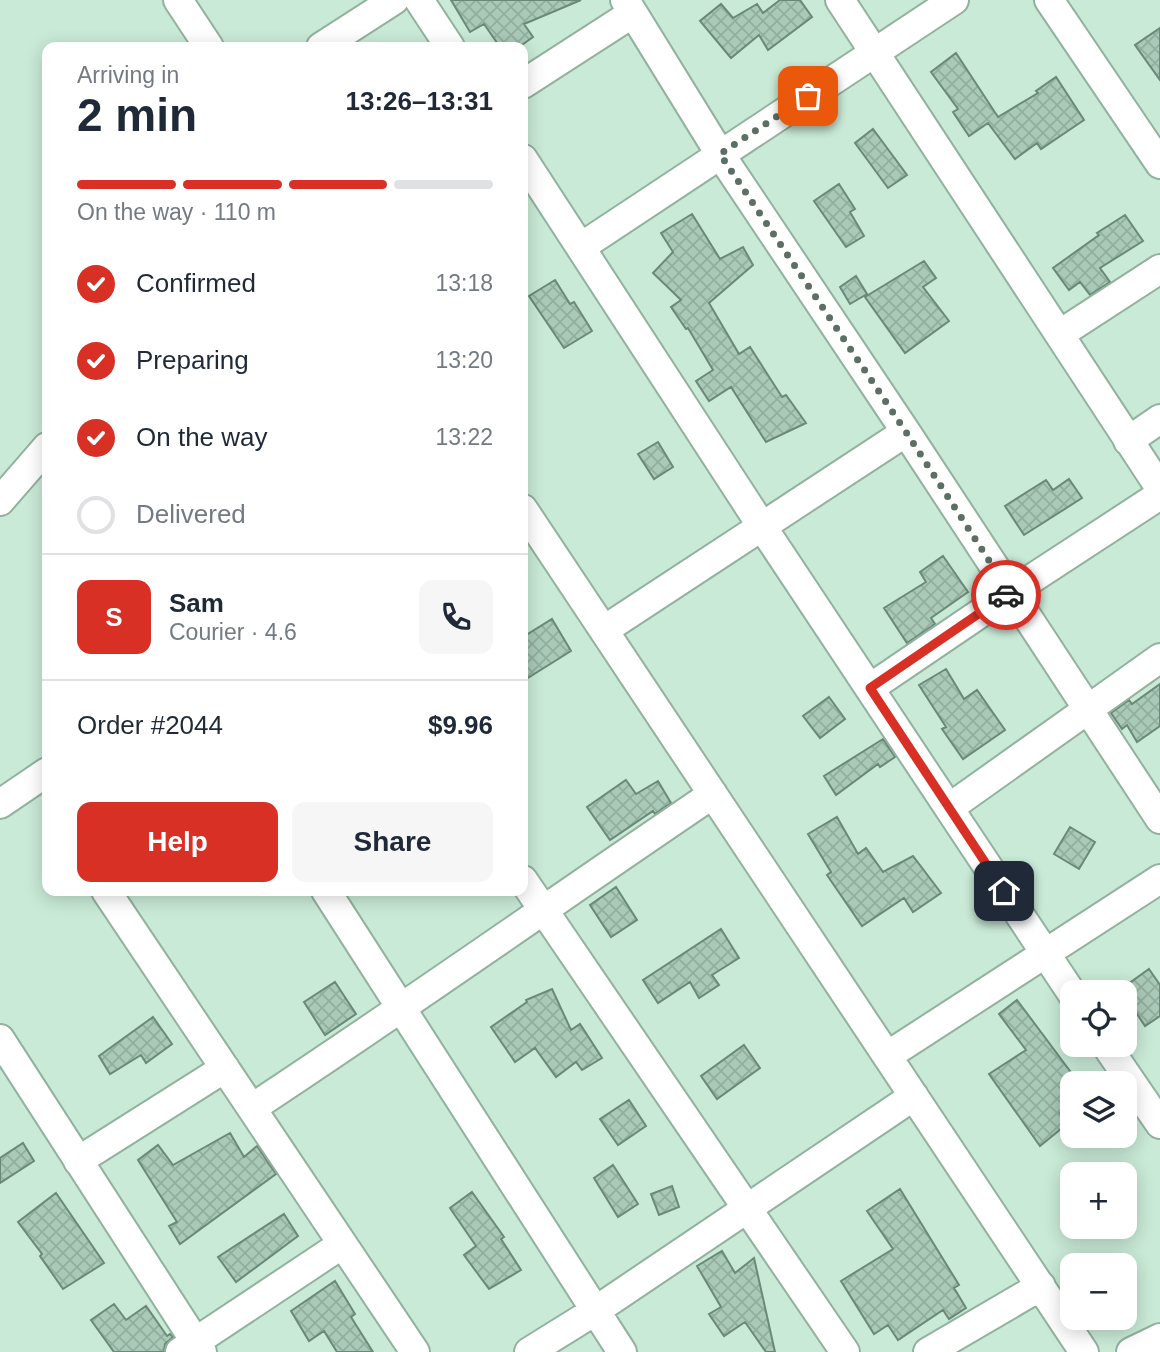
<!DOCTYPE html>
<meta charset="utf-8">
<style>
body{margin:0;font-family:Helvetica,sans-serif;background:#f6f6f7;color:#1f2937;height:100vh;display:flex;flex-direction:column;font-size:26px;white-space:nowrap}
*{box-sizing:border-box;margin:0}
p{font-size:23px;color:#747a83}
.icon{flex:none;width:38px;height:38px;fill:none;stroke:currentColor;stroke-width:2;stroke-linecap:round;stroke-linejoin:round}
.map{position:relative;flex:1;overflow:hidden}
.sheet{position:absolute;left:42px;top:42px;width:486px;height:854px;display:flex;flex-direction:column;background:#fff;border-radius:14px;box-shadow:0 4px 18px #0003}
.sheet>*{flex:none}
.tools{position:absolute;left:1060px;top:980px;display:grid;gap:14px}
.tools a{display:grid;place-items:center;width:77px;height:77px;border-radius:14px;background:#fff;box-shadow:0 4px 18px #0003;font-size:35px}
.pin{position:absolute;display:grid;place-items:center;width:60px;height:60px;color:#fff;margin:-30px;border-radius:14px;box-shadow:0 4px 10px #0006}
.courier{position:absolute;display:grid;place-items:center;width:70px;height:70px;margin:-35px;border:5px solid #d93025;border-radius:50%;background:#fff;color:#222;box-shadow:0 2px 9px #0007}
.overview em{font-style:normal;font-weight:600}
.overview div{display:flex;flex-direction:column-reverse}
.overview{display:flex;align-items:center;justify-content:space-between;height:119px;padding:0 35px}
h1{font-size:46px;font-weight:600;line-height:52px}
.bar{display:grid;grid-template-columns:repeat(4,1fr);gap:10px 7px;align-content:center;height:84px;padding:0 35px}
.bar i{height:9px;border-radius:5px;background:#e0e1e3}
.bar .active{background:#d93025}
.bar p{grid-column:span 4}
.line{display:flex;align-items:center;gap:18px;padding:0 35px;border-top:2px solid #e0e1e3}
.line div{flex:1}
.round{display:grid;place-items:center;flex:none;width:74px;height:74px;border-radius:14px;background:#f6f6f7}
ol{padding:0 35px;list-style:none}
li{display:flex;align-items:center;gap:21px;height:77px}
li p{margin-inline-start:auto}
li .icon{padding:7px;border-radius:50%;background:#d93025;color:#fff;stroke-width:4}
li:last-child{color:#747a83}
li i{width:38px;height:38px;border:4px solid #e0e1e3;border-radius:50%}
.cta{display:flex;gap:14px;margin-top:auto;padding:14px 35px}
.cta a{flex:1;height:80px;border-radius:14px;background:#d93025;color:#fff;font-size:28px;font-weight:600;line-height:80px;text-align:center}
.cta a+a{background:#f6f6f7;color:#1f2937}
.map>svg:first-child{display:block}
</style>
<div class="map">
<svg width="1160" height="1352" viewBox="0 0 1160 1352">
<defs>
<pattern id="building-cross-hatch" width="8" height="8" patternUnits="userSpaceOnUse" patternTransform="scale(1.75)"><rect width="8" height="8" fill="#aacab8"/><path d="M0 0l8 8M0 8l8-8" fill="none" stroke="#92ae9e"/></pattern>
</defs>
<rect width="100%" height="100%" fill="#c9ead7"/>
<path fill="url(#building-cross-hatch)" stroke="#6b8978" stroke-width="2" d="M451 0H581L524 24 533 37 519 47H500L484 24 470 32Z
M780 0H800L812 17 768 50 759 35 731 58 700 21 721 4 733 18 757 4 763 13Z
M1160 28V80L1135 45Z
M956 53 998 117 1038 93 1036 91 1056 77 1084 120 1041 149 1037 143 1015 159 988 123 969 136 953 112 958 109 931 72Z
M873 129 907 175 888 188 855 143Z
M839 184 855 209 850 212 864 236 846 247 814 201Z
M692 214 720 259 743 247 753 265 709 303 739 354 750 347 782 397 786 395 806 423 766 442 731 387 709 401 696 381 713 370 688 328 686 329 671 307 681 300 653 273 673 252 661 233Z
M1125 215 1143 241 1100 268 1110 282 1090 295 1080 282 1069 290 1053 268 1099 235 1097 233Z
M924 261 936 278 923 287 949 321 905 353 865 297Z
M856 276 867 294 850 304 840 287Z
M555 280 570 304 574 302 592 331 564 348 529 296Z
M658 442 673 467 654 479 638 454Z
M1069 479 1082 498 1024 535 1005 506 1046 480 1053 490Z
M943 556 968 592 931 618 935 624 907 643 884 608 926 582 920 572Z
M552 619 571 651 523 681V637Z
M946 669 964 699 977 690 1005 730 963 759 942 729 946 727 919 685Z
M1160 684V726L1137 742 1127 725 1122 729 1111 713 1129 700 1132 704Z
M829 697 845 719 820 738 803 716Z
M883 739 895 757 880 767 878 764 836 795 824 776Z
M626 780 636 794 658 781 671 803 655 814 653 811 610 840 587 807Z
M837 817 858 854 866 848 883 872 913 856 941 893 913 912 904 898 862 926 827 875 831 872 808 834Z
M1070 827 1095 842 1079 869 1054 854Z
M616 887 637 920 611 937 590 905Z
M721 929 739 958 712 975 719 985 699 998 690 982 658 1003 643 980Z
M1149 969 1160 985V1016L1145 1026 1125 996V992L1121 989Z
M335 982 356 1014 325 1035 304 1002Z
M552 989 571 1030 580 1024 602 1058 582 1070 576 1062 556 1077 535 1048 515 1062 491 1027 527 1002 526 1000Z
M1017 1000 1073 1075V1105L1060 1113 1067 1124 1040 1146 989 1074 1026 1050 999 1014Z
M153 1017 172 1044 146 1063 141 1055 110 1074 99 1056Z
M744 1045 760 1068 717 1099 701 1076Z
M629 1100 646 1126 618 1145 600 1119Z
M230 1133 244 1157 257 1146 276 1174 180 1244 169 1226 177 1222 138 1160 158 1145 173 1165Z
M23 1143 34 1161 0 1183V1158Z
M613 1165 638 1204 618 1217 594 1178Z
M672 1186 679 1207 659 1215 651 1194Z
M900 1189 959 1285 954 1288 966 1308 949 1319 943 1310 898 1340 888 1325 874 1334 841 1281 893 1249 867 1211Z
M472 1192 504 1237 501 1239 521 1270 489 1289 464 1255 476 1246 450 1208Z
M56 1193 104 1263 63 1289 40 1256 42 1254 18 1222Z
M284 1214 298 1236 236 1282 218 1257Z
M722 1251 735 1273 754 1258 775 1352H766L745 1322 724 1336 709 1314 721 1307 697 1266Z
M335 1281 355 1314 351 1317 373 1352H337L324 1331 309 1341 291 1311Z
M114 1304 126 1320 146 1306 167 1336 170 1334 173 1337 165 1344 164 1352H114L91 1320Z"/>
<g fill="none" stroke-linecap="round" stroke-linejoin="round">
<g stroke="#92b19f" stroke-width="32">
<path id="street" d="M178 0 209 47
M419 0 450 47
M625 0 720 154 906 432 1160 819
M840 0 1160 488
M1049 0 1160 164
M321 47 394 0
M523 84 633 13
M523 159 763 528 1073 995
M581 247 954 0
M1060 334 1160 269
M1128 441 1160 419
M0 501 47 447
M523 509 1084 1352
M604 630 906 432
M870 688 1010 593 1160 495
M0 804 47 772
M949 808 1160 658
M523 880 845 1352
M106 891 415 1352
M326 891 622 1352
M0 1039 202 1352
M1106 1045 1160 1124
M887 1056 1160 879
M252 1108C407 1006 559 898 713 794
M78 1161 225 1068
M180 1352 341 1245
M529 1352 595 1311 914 1096
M928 1352 1041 1286
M1131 1352 1160 1338"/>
</g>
<use href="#street" stroke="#fff" stroke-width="28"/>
</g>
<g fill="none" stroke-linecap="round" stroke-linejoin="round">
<path stroke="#5c6f64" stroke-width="7" stroke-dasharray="0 12.6" d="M808 96 720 154 906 432 1010 593 1006 595"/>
<path stroke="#d93025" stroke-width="9" d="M1004 891 870 688 1006 595"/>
</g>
</svg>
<div class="tools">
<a><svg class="icon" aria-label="locate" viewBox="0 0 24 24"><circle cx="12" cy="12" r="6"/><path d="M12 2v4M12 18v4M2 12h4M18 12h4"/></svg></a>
<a><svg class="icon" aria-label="layers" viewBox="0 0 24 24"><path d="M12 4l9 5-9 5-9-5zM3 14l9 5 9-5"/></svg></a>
<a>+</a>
<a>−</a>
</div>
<div class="pin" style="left:808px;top:96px;background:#ea580c"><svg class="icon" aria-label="bag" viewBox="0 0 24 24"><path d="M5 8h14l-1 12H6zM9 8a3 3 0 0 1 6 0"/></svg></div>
<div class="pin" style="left:1004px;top:891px;background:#1f2937"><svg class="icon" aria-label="home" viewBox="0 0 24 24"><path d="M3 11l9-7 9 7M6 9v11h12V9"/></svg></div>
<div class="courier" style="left:1006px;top:595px"><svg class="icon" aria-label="car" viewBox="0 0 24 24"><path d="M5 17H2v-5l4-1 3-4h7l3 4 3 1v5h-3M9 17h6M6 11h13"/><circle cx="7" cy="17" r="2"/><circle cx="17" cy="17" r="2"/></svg></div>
<section class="sheet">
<div class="overview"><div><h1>2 min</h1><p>Arriving in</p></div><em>13:26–13:31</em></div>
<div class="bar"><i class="active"></i><i class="active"></i><i class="active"></i><i></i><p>On the way · 110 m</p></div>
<ol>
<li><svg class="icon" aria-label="check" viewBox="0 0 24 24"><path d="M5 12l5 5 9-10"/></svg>Confirmed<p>13:18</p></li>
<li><svg class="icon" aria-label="check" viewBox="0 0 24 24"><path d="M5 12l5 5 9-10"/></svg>Preparing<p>13:20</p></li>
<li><svg class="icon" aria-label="check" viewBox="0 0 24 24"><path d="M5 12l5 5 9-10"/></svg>On the way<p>13:22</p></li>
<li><i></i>Delivered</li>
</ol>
<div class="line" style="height:126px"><b class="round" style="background:#d93025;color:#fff">S</b><div><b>Sam</b><p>Courier · 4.6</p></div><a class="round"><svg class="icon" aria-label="phone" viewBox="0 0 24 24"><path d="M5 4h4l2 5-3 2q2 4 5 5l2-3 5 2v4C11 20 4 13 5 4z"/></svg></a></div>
<div class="line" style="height:91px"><div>Order #2044</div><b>$9.96</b></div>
<div class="cta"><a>Help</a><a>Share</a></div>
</section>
</div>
